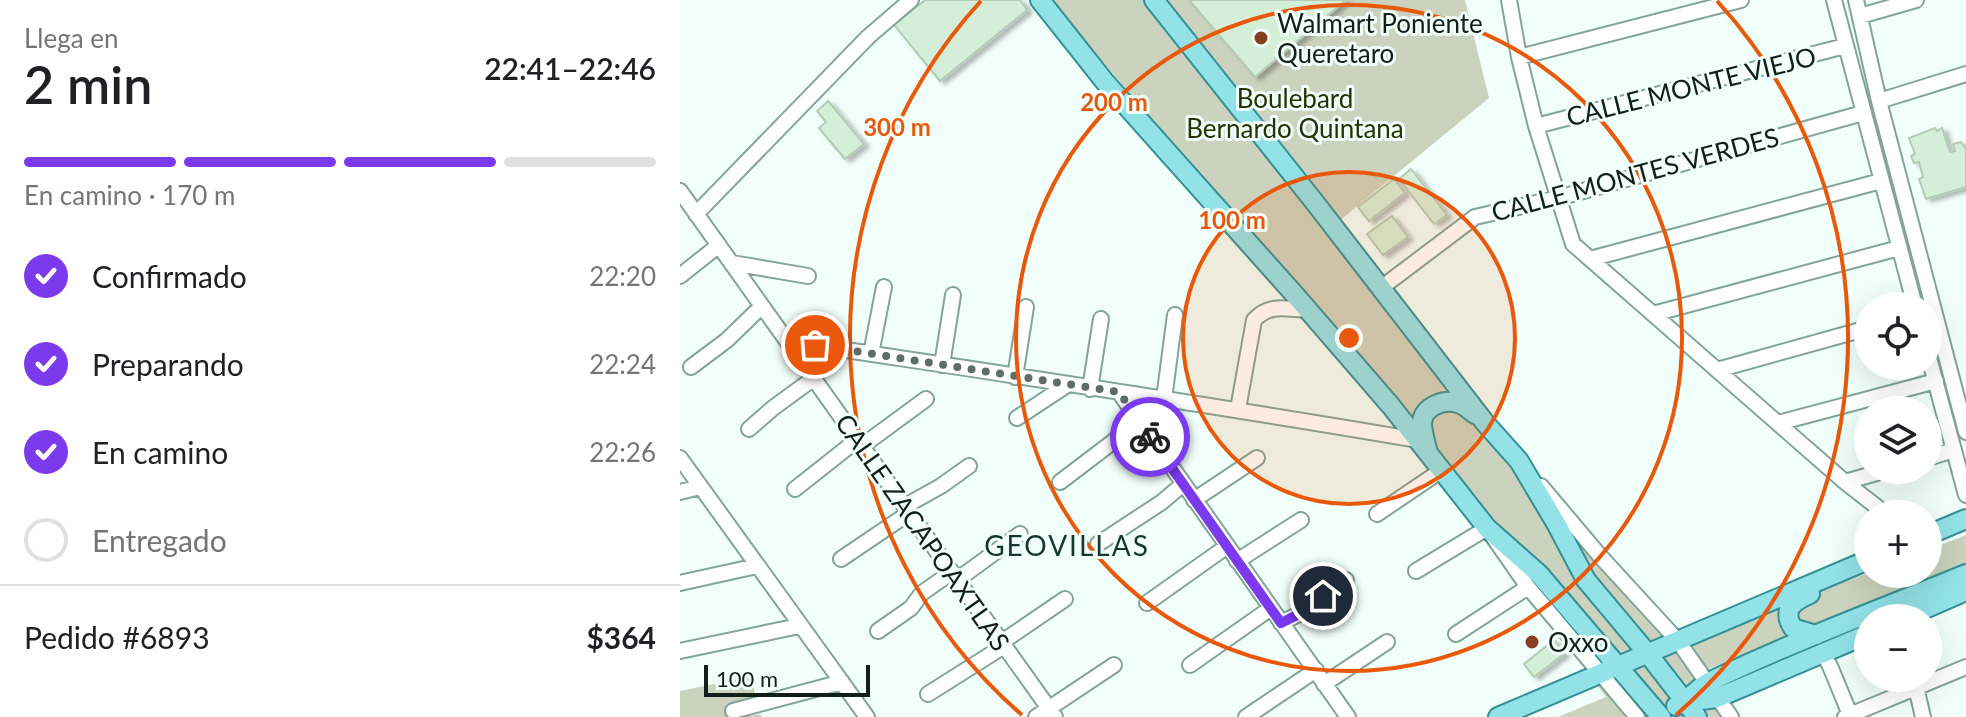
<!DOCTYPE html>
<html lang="es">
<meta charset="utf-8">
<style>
body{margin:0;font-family:Lato,sans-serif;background:#f6f6f6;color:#202124;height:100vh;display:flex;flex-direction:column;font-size:30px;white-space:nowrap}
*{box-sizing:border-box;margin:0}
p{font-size:26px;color:#757577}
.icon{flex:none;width:44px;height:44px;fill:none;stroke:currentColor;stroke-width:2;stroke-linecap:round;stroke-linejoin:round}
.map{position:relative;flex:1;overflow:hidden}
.panel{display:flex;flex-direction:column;background:#fff;width:680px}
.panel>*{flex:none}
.controls{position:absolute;left:1174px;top:292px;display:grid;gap:16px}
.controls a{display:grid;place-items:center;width:88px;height:88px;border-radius:50%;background:#fff;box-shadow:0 8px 32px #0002;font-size:40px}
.scale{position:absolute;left:24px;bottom:20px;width:166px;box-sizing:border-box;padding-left:8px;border:4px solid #111e1a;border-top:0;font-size:22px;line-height:28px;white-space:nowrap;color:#111e1a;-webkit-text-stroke:6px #f1fffa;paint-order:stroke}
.pin{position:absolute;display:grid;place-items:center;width:68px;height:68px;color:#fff;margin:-34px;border:4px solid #fff;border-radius:50%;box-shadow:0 2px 8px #0007}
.courier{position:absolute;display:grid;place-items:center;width:80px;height:80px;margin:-40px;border:6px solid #7c3aed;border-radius:50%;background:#fff;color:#222;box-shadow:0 2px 10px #0007}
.summary em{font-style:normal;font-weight:600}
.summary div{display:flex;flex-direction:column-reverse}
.summary{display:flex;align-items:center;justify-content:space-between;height:136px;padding:0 24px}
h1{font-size:52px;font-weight:600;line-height:60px}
.bar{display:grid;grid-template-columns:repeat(4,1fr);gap:12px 8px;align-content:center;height:96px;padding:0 24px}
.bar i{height:10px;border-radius:6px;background:#e0e0e0}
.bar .on{background:#7c3aed}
.bar p{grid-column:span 4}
.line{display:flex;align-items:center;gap:20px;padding:0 24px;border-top:2px solid #e0e0e0}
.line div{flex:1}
ol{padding:0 24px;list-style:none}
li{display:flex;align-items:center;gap:24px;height:88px}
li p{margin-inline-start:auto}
li .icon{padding:8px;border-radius:50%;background:#7c3aed;color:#fff;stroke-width:4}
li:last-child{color:#757577}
li i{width:44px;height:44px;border:4px solid #e0e0e0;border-radius:50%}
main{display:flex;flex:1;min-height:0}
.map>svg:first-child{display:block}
</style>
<main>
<section class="panel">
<div class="summary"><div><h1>2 min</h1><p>Llega en</p></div><em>22:41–22:46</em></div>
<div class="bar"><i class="on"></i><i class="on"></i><i class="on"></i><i></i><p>En camino · 170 m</p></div>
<ol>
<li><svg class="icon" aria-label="check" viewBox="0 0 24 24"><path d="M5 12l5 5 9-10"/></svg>Confirmado<p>22:20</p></li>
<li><svg class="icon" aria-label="check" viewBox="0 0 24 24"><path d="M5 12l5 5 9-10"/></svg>Preparando<p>22:24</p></li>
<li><svg class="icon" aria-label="check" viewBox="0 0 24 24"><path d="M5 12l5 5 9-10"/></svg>En camino<p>22:26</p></li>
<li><i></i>Entregado</li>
</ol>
<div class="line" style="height:104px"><div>Pedido #6893</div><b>$364</b></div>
</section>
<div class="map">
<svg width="1286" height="717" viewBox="0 0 1286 717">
<defs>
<filter id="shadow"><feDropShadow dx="5" dy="3" stdDeviation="2" flood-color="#0004"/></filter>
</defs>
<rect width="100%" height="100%" fill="#f1fffa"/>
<path fill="#cbd2bd" d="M370 0H785L809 98 647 231 738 348 1007 643 1188 573 1248 574V550L1286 535V564L1026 670 1051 717H982L971 704 943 717H878L926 697 666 346Z
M72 676 77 707 69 709 70 716 81 714V717H0V691Z"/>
<path fill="#d4eed7" stroke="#b4ccb7" stroke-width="2" filter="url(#shadow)" d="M245 0H340L347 10 260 81 214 25Z
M509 0H666L575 77Z
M148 101 184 144 165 159 139 128 146 122 137 111Z
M1255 128 1257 131 1262 128 1270 152 1275 151 1273 144 1281 142 1286 149V187L1246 199 1239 179 1243 177 1239 162 1234 163 1231 156 1235 154 1229 138Z
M731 169 767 215 754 224 719 179Z
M714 179 725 193 689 221 678 207Z
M712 216 728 237 703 255 687 234Z
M874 640 885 653 854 677 844 664Z"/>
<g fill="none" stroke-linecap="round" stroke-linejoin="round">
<g stroke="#83a49a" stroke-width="18">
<path id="minor" d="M829 0 839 57 856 126 893 244 1165 482 1206 514
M1154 0 1235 306
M1176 0 1199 101 1286 432
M1180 16 1236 0
M839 57 1061 0
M1199 101 1286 74
M856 126 1165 46
M0 191 375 717
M16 214 188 37 231 0
M910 259 1201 181
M52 263 128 276
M0 276 39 245
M701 288 795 217 878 198 1183 113
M973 314 1219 248
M107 341C317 373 528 404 738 440
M191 354 204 287
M1248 354 1286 495
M262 365 273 295
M11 367 47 340 82 306
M1037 370 1188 328
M335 377 346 307
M410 389 421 319
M439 392 668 717
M484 399 495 315
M558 409 574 320C590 303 606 309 627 310
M337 418 387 385
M1098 423 1256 381
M69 429 93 408 134 378
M182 446 246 399
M0 458 187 717
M1248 458 1274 450
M380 482 459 422
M1165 482 1207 470
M861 486 920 556 998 641 1051 717
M115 489 177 440
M0 492 20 487
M514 500 577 458
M225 506 261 486 289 466
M697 514 762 470
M418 544 482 502 503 484
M161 559 229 513
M557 561 621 520
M736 571 807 528 848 587 957 717
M277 580 340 534
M0 583 77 566
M467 603 546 547
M601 623 621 613 666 580
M198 631 231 608 242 593 272 572
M776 634 848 587
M322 642 385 599
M0 651 119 626
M1143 654 1150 666 1171 717
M510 665 591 608
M644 684 707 642
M1236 687 1243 717
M248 694 324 646
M53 711 162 682
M356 717 434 665
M566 717 636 670
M1165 717 1286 667"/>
</g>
<g stroke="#359096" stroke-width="22">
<path id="major" d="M360 0 425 82 615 295 711 406 807 528 859 574 981 717
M474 0 636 204 806 424 839 461 877 525 906 580 968 654 1017 717
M747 449C745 441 742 431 742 423 743 406 764 399 778 403 785 405 789 410 795 414
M1248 535 1286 519
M1130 594C1114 601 1101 609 1113 628L1136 635
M1224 618 1286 591
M1005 702 1037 698 1188 634
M996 706C1010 699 1018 687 1031 681 1114 641 1201 609 1286 574
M818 717 1188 560"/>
</g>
<use href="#minor" stroke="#fff" stroke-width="14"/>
<use href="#major" stroke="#92e2e8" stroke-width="18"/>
</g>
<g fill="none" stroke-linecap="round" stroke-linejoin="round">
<path stroke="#5f6d68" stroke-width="8" stroke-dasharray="0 14.4" d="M135 345 439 392 470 437"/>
<path stroke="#7c3aed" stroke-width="10" d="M470 437 601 623 621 613 643 596"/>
</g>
<circle cx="669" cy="338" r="166" fill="#e8590c" fill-opacity=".12"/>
<g fill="none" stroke="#e8590c" stroke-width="4">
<circle cx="669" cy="338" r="166"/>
<circle cx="669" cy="338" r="333"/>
<path d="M342 715A499 499 0 0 1 301 1M1037 1A499 499 0 0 1 996 715"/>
</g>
<g fill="#863d20" stroke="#f1fffa" stroke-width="3">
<circle cx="581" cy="38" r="8"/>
<circle cx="852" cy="642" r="8"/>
</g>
<g text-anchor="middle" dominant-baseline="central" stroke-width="6" stroke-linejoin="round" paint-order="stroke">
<g font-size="26" fill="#111e1a" stroke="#f1fffa" text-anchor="start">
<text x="597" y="23">Walmart Poniente<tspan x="597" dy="30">Queretaro</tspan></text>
<text x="868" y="642">Oxxo</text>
</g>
<g font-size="26" fill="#111e1a" stroke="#f1fffa">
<text transform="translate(1011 86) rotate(-14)">CALLE MONTE VIEJO</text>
<text transform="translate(955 174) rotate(-15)">CALLE MONTES VERDES</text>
<text transform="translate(243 532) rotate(55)">CALLE ZACAPOAXTLAS</text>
</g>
<g font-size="26" fill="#273200" stroke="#f1fffa">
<text x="615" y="98">Boulebard<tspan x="615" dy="30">Bernardo Quintana</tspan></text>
</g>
<g font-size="28" letter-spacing="2" fill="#18362f" stroke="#f1fffa">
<text x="387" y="545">GEOVILLAS</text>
</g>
</g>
<circle cx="669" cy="338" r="12" fill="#e8590c" stroke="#f1fffa" stroke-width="4"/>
<g font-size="24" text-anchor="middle" font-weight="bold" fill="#e8590c" stroke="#f1fffa" stroke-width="6" stroke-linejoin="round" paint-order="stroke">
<text x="434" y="111">200 m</text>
<text x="217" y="136">300 m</text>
<text x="552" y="229">100 m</text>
</g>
</svg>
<div class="controls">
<a><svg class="icon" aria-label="locate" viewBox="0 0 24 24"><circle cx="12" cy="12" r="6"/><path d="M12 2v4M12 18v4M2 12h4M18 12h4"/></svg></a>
<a><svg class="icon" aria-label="layers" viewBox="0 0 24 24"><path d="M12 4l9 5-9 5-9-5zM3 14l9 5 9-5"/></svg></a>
<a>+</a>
<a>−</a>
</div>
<div class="scale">100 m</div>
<div class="pin" style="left:135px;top:345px;background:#ea580c"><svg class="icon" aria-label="bag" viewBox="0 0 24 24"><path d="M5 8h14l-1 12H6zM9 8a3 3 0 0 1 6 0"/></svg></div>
<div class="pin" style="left:643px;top:596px;background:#1f2937"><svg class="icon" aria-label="home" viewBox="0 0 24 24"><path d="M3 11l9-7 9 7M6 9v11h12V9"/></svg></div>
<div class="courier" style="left:470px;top:437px"><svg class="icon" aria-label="bike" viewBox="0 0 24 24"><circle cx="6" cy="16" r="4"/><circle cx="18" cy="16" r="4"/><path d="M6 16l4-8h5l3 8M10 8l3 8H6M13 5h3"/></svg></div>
</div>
</main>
